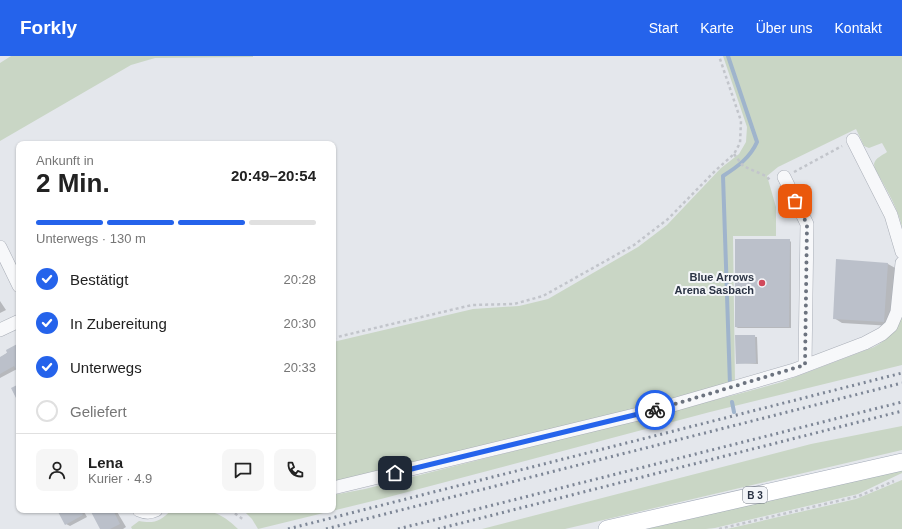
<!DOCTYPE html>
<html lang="de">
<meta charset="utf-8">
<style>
body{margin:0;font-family:Helvetica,sans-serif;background:#f6f6f6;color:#222;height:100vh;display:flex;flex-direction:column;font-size:15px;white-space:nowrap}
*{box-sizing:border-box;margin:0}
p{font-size:13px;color:#767676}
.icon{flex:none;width:22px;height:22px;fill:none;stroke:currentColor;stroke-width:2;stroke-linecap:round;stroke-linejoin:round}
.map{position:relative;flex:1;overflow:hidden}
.drawer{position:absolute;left:16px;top:85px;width:320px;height:372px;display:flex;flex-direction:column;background:#fff;border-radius:8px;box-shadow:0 1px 3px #0004}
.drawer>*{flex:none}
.pin{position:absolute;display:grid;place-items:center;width:34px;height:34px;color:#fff;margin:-17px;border-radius:8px;box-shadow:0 2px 6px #0006}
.courier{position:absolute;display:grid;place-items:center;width:40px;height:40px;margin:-20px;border:3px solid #2563eb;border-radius:50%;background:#fff;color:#222;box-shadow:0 1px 5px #0007}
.summary em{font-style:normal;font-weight:700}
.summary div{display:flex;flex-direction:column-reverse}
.summary{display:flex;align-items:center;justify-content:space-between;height:68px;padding:0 20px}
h1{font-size:26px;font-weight:700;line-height:30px}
.bar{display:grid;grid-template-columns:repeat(4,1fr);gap:6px 4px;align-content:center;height:48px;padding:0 20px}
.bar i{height:5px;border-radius:3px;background:#e0e0e0}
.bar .current{background:#2563eb}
.bar p{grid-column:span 4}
.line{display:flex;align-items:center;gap:10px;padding:0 20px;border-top:1px solid #e0e0e0}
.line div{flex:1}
.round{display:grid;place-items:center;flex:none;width:42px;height:42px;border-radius:8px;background:#f6f6f6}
ol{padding:0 20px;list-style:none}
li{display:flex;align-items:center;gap:12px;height:44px}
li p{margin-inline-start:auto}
li .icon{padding:4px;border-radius:50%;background:#2563eb;color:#fff;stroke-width:4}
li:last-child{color:#767676}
li i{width:22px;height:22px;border:2px solid #e0e0e0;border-radius:50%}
header{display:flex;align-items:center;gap:24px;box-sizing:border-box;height:56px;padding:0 20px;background:#2563eb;color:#fff}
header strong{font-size:19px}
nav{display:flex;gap:22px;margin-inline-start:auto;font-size:14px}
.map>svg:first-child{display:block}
</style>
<header>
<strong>Forkly</strong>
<nav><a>Start</a><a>Karte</a><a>Über uns</a><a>Kontakt</a></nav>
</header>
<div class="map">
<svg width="902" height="473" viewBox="0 0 902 473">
<rect width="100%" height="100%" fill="#e4e7ec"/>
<path fill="#c9d6c5" d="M11 0H253V1L155 2 131 9 0 85V7Z
M723 0H902V171C898 153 888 136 879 120 877 116 874 112 874 108 875 102 883 99 887 96L882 87 869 92 864 90 856 73 778 111 767 120 776 151V180H733L735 327 333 430V286L473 253 519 250 548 243 638 191 667 169 721 112 739 98 746 86 747 71Z
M902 258V309L710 356 381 443 258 473 252 463 243 454H333V439L365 433 738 338 782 326 874 291C889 283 896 275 902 258Z
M902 370V394L565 473H482L811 388Z
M902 414V417L858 438 715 472 706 473H646Z
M902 424V473H727L856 443Z
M171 454C201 454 215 450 238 473H132L131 471 139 465C154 468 161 465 171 454Z"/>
<path fill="#0003" d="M789 184 791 186V272H738L736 271Z
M837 204 888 208 897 213 892 270 842 267 834 262Z
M0 245 6 254 0 257Z
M736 280 757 281 758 308 737 307Z
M19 288V317L17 313 0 322V302Z
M58 454H83L87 461 70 470 66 468Z
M91 454H116L126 471 123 473H101Z"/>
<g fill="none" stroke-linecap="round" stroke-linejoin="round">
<path stroke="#9fb4cc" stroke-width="4" d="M728 0 757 86C750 102 737 111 723 120L730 329
M732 346 734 356"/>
</g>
<path fill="#bbc0ca" d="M735 183H790L789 271H735Z
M836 203 888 207 884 266 833 263Z
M735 279H755L756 307 736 308Z
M19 287V319L14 310 0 318V301L7 297 6 294Z
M19 328V340L16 342 11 332Z
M57 454H81L83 459 65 469Z
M90 454H113L120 468 110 473H100Z"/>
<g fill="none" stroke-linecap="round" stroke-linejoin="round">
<g stroke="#a9aeb7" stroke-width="14">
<path id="minor" d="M853 84 891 159 902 196
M784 121 807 168 805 309
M0 191 19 230
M0 274 19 265
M333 432 659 353 794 314 865 287 882 278 891 270 897 256 902 207
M139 454C146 457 150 457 156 454"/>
</g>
<g stroke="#a3abb8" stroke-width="18">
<path id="major" d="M607 473 902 406"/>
</g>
<path stroke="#c2c5cb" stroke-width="2.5" stroke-dasharray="3 3" stroke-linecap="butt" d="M734 98 743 110 766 120 771 125
M794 116 842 90
M333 282 472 249 514 248 543 240 634 189 668 163 715 115 734 98 740 87 741 65 719 0
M230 454 244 464
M719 473 859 440 894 425"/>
<use href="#minor" stroke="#f7f8fa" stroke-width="13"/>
<use href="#major" stroke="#fff" stroke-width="17"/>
<path stroke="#7d8696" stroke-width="3" stroke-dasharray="2 4" stroke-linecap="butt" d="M288 473 902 317
M326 473 902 327
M398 473 902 346
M438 473 902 355"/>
</g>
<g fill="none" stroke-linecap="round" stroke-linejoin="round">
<path stroke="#6c737f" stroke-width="4" stroke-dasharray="0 7.2" d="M655 354 805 309 807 168 795 145"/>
<path stroke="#2563eb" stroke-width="5" d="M395 417 655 354"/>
</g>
<circle fill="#d1495b" stroke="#f4f6f9" stroke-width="1.5" cx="762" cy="227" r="4"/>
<g text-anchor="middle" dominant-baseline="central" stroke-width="4" stroke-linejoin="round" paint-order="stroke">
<rect fill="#f4f6f9" stroke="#676e7b" stroke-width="1" x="743" y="431" width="24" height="16" rx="3"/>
<g font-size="10" font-weight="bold" fill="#2b3445">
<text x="755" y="439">B 3</text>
</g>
<g font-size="11" font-weight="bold" fill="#2b3445" stroke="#f4f6f9" text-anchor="end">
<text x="754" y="221">Blue Arrows<tspan x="754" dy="13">Arena Sasbach</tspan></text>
</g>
</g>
</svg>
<div class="pin" style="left:795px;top:145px;background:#ea580c"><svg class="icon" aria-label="bag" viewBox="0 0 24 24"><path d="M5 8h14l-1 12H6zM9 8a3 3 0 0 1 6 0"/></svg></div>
<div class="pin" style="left:395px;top:417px;background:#1f2937"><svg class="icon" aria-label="home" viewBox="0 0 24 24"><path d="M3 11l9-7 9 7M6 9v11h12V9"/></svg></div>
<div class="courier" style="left:655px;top:354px"><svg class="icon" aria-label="bike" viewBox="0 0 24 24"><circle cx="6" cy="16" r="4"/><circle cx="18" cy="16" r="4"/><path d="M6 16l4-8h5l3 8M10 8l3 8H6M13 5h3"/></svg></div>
<section class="drawer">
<div class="summary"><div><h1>2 Min.</h1><p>Ankunft in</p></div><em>20:49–20:54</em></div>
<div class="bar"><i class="current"></i><i class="current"></i><i class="current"></i><i></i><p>Unterwegs · 130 m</p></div>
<ol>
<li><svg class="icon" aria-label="check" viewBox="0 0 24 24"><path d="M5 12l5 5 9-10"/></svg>Bestätigt<p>20:28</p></li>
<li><svg class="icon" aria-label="check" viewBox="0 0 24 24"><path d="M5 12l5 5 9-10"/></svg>In Zubereitung<p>20:30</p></li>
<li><svg class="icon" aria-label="check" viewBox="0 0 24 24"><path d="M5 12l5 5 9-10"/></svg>Unterwegs<p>20:33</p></li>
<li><i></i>Geliefert</li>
</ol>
<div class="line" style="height:72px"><a class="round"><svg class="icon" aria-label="person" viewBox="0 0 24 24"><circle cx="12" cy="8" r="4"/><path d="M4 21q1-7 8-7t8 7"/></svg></a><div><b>Lena</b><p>Kurier · 4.9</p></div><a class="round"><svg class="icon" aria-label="chat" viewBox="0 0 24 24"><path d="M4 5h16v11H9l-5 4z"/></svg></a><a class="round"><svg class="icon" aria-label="phone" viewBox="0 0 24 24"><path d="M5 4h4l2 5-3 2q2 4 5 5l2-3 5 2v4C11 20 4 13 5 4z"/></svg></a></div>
</section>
</div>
